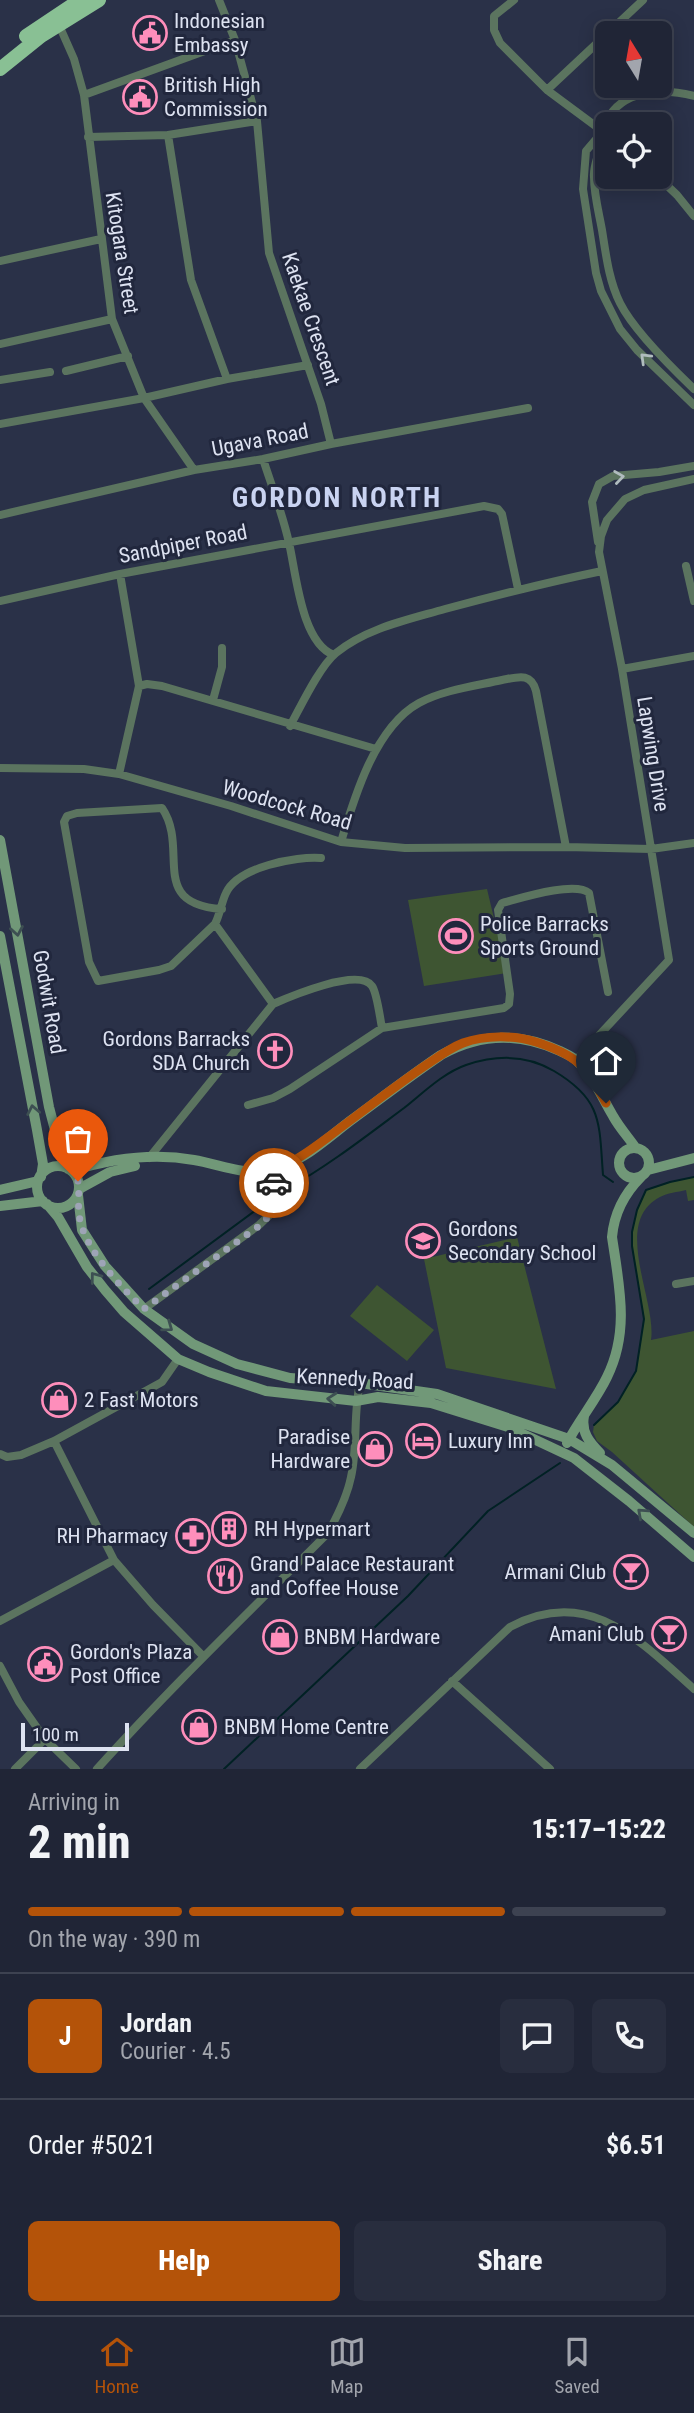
<!DOCTYPE html>
<meta charset="utf-8">
<style>
body{margin:0;font-family:"Roboto Condensed",sans-serif;background:#282d3e;color:#f1f3f6;height:100vh;display:flex;flex-direction:column;font-size:26px;white-space:nowrap}
*{box-sizing:border-box;margin:0}
p{font-size:23px;color:#a2a5ad}
.icon{flex:none;width:38px;height:38px;fill:none;stroke:currentColor;stroke-width:2;stroke-linecap:round;stroke-linejoin:round}
.map{position:relative;height:1769px;overflow:hidden}
.side{display:flex;flex-direction:column;background:#202536;flex:1}
.side>*{flex:none}
.needle{width:46px;rotate:349deg}
.tools{position:absolute;left:595px;top:21px;display:grid;gap:14px}
.tools a{display:grid;place-items:center;width:77px;height:77px;border-radius:10px;background:#202536;box-shadow:0 4px 18px #0003,0 0 0 2px #3d4251;font-size:35px}
.scale{position:absolute;left:21px;bottom:18px;width:108px;box-sizing:border-box;padding-left:7px;border:4px solid #dde2f1;border-top:0;font-size:19px;line-height:24px;white-space:nowrap;color:#dde2f1;-webkit-text-stroke:5px #21273d;paint-order:stroke}
.pin{position:absolute;display:grid;place-items:center;width:60px;height:60px;color:#fff;margin:-72px -30px;border-radius:50% 50% 50% 0;rotate:-45deg;box-shadow:0 0 7px #0007}
.pin .icon{rotate:45deg}
.courier{position:absolute;display:grid;place-items:center;width:70px;height:70px;margin:-35px;border:5px solid #b45309;border-radius:50%;background:#fff;color:#222;box-shadow:0 2px 9px #0007}
.head em{font-style:normal;font-weight:800}
.head div{display:flex;flex-direction:column-reverse}
.head{display:flex;align-items:center;justify-content:space-between;height:119px;padding:0 28px}
h1{font-size:46px;font-weight:800;line-height:52px}
.bar{display:grid;grid-template-columns:repeat(4,1fr);gap:10px 7px;align-content:center;height:84px;padding:0 28px}
.bar i{height:9px;border-radius:5px;background:#3d4251}
.bar .selected{background:#b45309}
.bar p{grid-column:span 4}
.line{display:flex;align-items:center;gap:18px;padding:0 28px;border-top:2px solid #3d4251}
.line div{flex:1}
.round{display:grid;place-items:center;flex:none;width:74px;height:74px;border-radius:10px;background:#282d3e}
.button{display:flex;gap:14px;margin-top:auto;padding:14px 28px}
.button a{flex:1;height:80px;border-radius:10px;background:#b45309;color:#fff;font-size:28px;font-weight:800;line-height:80px;text-align:center}
.button a+a{background:#282d3e;color:#f1f3f6}
.dock{display:flex;justify-content:space-around;align-items:center;height:98px;border-top:2px solid #3d4251;background:#202536;font-size:19px;color:#a2a5ad}
.dock a{display:grid;justify-items:center;gap:4px}
.dock .selected{color:#b45309}
.map>svg:first-child{display:block}
</style>
<div class="map">
<svg width="694" height="1769" viewBox="0 0 694 1769">
<rect width="100%" height="100%" fill="#2a3148"/>
<path fill="#3e5532" d="M487 889 507 973 424 986 408 900Z
M694 1177V1200L688 1201 686 1190C678 1192 667 1193 660 1197 611 1222 657 1301 651 1340L694 1331V1527L612 1452 597 1441 593 1432 594 1425 618 1402 636 1371 644 1319 632 1246V1232L637 1210 646 1190 670 1182Z
M517 1237 556 1389 446 1368 424 1259Z
M377 1285 434 1330 407 1361 350 1316Z"/>
<g fill="none" stroke-linecap="round" stroke-linejoin="round">
<path stroke="#012124" stroke-width="2" d="M285 1190C328 1166 365 1137 404 1108 423 1093 443 1073 466 1065 496 1055 526 1054 554 1071 603 1100 599 1123 603 1175L613 1182
M149 1289 275 1196
M594 1425 618 1402 636 1371 644 1319 632 1246V1232L637 1210 646 1190 670 1182 694 1177
M224 1769 408 1596 488 1511 560 1463"/>
<path stroke="#5b745f" stroke-width="8" d="M219 0 235 40 257 121 269 253 321 404 331 444
M514 0 494 16V30L500 43 547 90 605 133
M59 25 74 59 84 95 112 319 144 398 194 470
M547 90 643 0
M84 95 235 40
M694 96C667 89 628 88 610 115 603 126 601 139 599 151 597 159 593 169 594 177 594 195 599 213 602 230 606 255 609 281 620 303 633 329 673 369 694 389
M603 131 586 151 583 189 596 273 601 291 620 329 637 350 694 405
M168 135 191 280 227 379
M88 137 168 135 257 121
M658 177 677 195 694 216
M0 261 101 239
M0 344 112 319
M66 371 128 356
M0 380 50 372
M0 424 144 398 227 379 308 365
M263 459C272 487 283 515 289 543 296 572 301 643 334 655
M0 515 194 470 263 459 331 444 528 408
M598 542 592 502 599 484 613 476 659 472 694 466
M686 566 694 601
M0 601 120 574 484 506 498 509 502 514 518 589
M622 669 694 656
M139 686 147 684 162 686 376 749
M213 700 222 667V648
M290 726C301 706 320 666 336 653 367 628 407 620 445 609 497 595 549 582 602 571
M0 768 84 769 119 774 231 806 341 842 405 848 566 847 651 849 694 843
M119 774 139 686 120 574
M341 842C354 798 375 727 419 703 443 690 475 686 502 680 518 677 531 672 536 691L566 847
M215 924 171 966 159 970 98 981 89 962 64 822 67 816 77 813 162 808C190 849 147 904 222 909
M273 1004 215 924C220 914 222 901 226 893 238 867 296 856 321 858
M577 1059 669 960 622 669 599 552 601 536 607 520 625 499 644 490 694 479
M248 1105 273 1098 290 1089 382 1028 504 1008 509 1004 510 994 498 910 502 903C521 898 575 881 589 893L608 992
M149 1158 273 1004C289 997 359 967 372 986 377 993 380 1018 382 1028
M676 1284 694 1281
M144 1309 259 1225 282 1203 281 1195 267 1171
M54 1441 114 1560 153 1605 203 1656
M0 1454 7 1457 21 1455 54 1441 162 1382 178 1359
M0 1621 114 1560
M0 1666 19 1702 45 1739 76 1769
M452 1681 550 1769
M15 1769 45 1739
M97 1769C171 1687 250 1611 328 1533 338 1515 347 1497 351 1477 358 1446 353 1414 360 1383
M360 1769 510 1627C588 1585 639 1640 694 1689"/>
<path stroke="#719878" stroke-width="10" d="M0 840 49 1107 61 1153 67 1163 68 1169
M0 936 37 1130 43 1164 41 1177
M619 1163a15 15 0 1 1 30 0a15 15 0 1 1-30 0Z
M37 1187a21 21 0 1 1 42 0a21 21 0 1 1-42 0Z
M648 1170 694 1158
M72 1171C110 1159 154 1153 194 1160 218 1164 243 1175 268 1171 299 1165 325 1140 350 1121 380 1099 410 1076 441 1055 480 1033 519 1032 560 1051 566 1054 574 1057 578 1062 594 1077 602 1098 613 1116 619 1127 628 1137 635 1147
M79 1189 110 1172 135 1166
M0 1190 38 1181
M78 1195 82 1230 105 1266 144 1309 193 1344 237 1364 290 1378 360 1383 437 1394 569 1439 612 1465 694 1533
M47 1204 58 1217 87 1267 105 1290 124 1312 178 1359 209 1372 266 1391 356 1401 378 1397 431 1403 508 1427 574 1458 629 1501 694 1557
M0 1206 43 1201
M584 1416C581 1432 589 1442 600 1453
M567 1443C579 1420 596 1400 607 1377 630 1331 619 1285 612 1237 614 1214 625 1193 641 1177"/>
<path stroke="#89c094" stroke-width="14" d="M26 36 80 0
M0 69 41 36 99 0"/>
</g>
<defs><path id="oneway-chevron" d="M-2-3.5L2.5 0L-2 3.5" fill="none" stroke-width="1.6" stroke-linecap="round" stroke-linejoin="round" transform="scale(1.75)"/></defs>
<g stroke="#b0bcbe">
<use href="#oneway-chevron" transform="translate(645 358) rotate(-136)"/>
<use href="#oneway-chevron" transform="translate(619 477) rotate(-8)"/>
</g>
<g stroke="#3d4f52">
<use href="#oneway-chevron" transform="translate(17 931) rotate(80)"/>
<use href="#oneway-chevron" transform="translate(33 1110) rotate(-101)"/>
<use href="#oneway-chevron" transform="translate(95 1277) rotate(-127)"/>
<use href="#oneway-chevron" transform="translate(168 1327) rotate(36)"/>
<use href="#oneway-chevron" transform="translate(332 1399) rotate(-175)"/>
<use href="#oneway-chevron" transform="translate(642 1513) rotate(-138)"/>
</g>
<g fill="none" stroke-linecap="round" stroke-linejoin="round">
<path stroke="#9ea4b6" stroke-width="7" stroke-dasharray="0 12.6" d="M78 1181C80 1194 77 1207 80 1220 87 1252 121 1287 144 1309L259 1226 282 1203 274 1183"/>
<path stroke="#b45309" stroke-width="9" d="M274 1183 267 1171C292 1165 311 1150 331 1135 363 1111 394 1087 426 1065 438 1057 450 1048 463 1043 485 1035 514 1035 536 1042 577 1055 586 1066 606 1103"/>
</g>
<defs>
<g id="civic-ring" transform="scale(1.75)"><circle r="9.5" fill="#21273d" stroke="#fe8ebb" stroke-width="1.5"/><path d="M-.6-6.5H3V-4.5H.6V-3L4-1V1h2V6H-6V1h2V-1L-.6-3ZM-1.2 2.5V6h2.4V2.5Z" fill="#fe8ebb"/></g>
<g id="stadium-ring" transform="scale(1.75)"><circle r="9.5" fill="#21273d" stroke="#fe8ebb" stroke-width="1.5"/><path d="M0-5a6.5 5 0 1 0 0 10a6.5 5 0 1 0 0-10ZM-3.5-1.8h7v3.6h-7Z" fill="#fe8ebb"/></g>
<g id="church-ring" transform="scale(1.75)"><circle r="9.5" fill="#21273d" stroke="#fe8ebb" stroke-width="1.5"/><path d="M-1.2-6h2.4v3.5h3.3v2.4h-3.3V6h-2.4V-.1h-3.3v-2.4h3.3Z" fill="#fe8ebb"/></g>
<g id="school-ring" transform="scale(1.75)"><circle r="9.5" fill="#21273d" stroke="#fe8ebb" stroke-width="1.5"/><path d="M0-5L7-2L0 1L-7-2ZM-4 1L0 2.5L4 1V4Q0 6-4 4Z" fill="#fe8ebb"/></g>
<g id="shop-ring" transform="scale(1.75)"><circle r="9.5" fill="#21273d" stroke="#fe8ebb" stroke-width="1.5"/><path d="M-5-2.5h2.3a2.7 3.5 0 0 1 5.4 0H5L5.5 6h-11ZM-1.5-2.5h3a1.5 2.3 0 0 0-3 0Z" fill="#fe8ebb"/></g>
<g id="hotel-ring" transform="scale(1.75)"><circle r="9.5" fill="#21273d" stroke="#fe8ebb" stroke-width="1.5"/><path d="M-6-4.5h1.5V1H6V5H4.5V3h-9V5H-6ZM-4 0a1.8 1.8 0 1 1 3.6 0ZM.5 0V-2.5h3Q6-2.5 6 0Z" fill="#fe8ebb"/></g>
<g id="building-ring" transform="scale(1.75)"><circle r="9.5" fill="#21273d" stroke="#fe8ebb" stroke-width="1.5"/><path d="M-4-6H4V6H1V3H-1V6H-4ZM-2.5-4.3h1.7v1.8h-1.7ZM.8-4.3h1.7v1.8H.8ZM-2.5-1h1.7V.8h-1.7ZM.8-1h1.7V.8H.8Z" fill="#fe8ebb"/></g>
<g id="pharmacy-ring" transform="scale(1.75)"><circle r="9.5" fill="#21273d" stroke="#fe8ebb" stroke-width="1.5"/><path d="M-2-6h4v4h4v4h-4v4h-4v-4h-4v-4h4Z" fill="#fe8ebb"/></g>
<g id="bar-ring" transform="scale(1.75)"><circle r="9.5" fill="#21273d" stroke="#fe8ebb" stroke-width="1.5"/><path d="M-6-5H6L.8 .8V4.5H3.5V6h-7V4.5H-.8V.8Z" fill="#fe8ebb"/></g>
<g id="restaurant-ring" transform="scale(1.75)"><circle r="9.5" fill="#21273d" stroke="#fe8ebb" stroke-width="1.5"/><path d="M-5-6h1v4h1v-4h1v4h1v-4h1v5L-1.5 .5V6h-2V.5L-5-1ZM5-6V6H3V1.5H1.5Q1.5-4 5-6Z" fill="#fe8ebb"/></g>
</defs>
<g fill-rule="evenodd">
<use href="#civic-ring" x="150" y="33"/>
<use href="#civic-ring" x="140" y="97"/>
<use href="#stadium-ring" x="456" y="936"/>
<use href="#church-ring" x="275" y="1051"/>
<use href="#school-ring" x="423" y="1241"/>
<use href="#shop-ring" x="59" y="1400"/>
<use href="#hotel-ring" x="423" y="1441"/>
<use href="#shop-ring" x="375" y="1449"/>
<use href="#building-ring" x="229" y="1529"/>
<use href="#pharmacy-ring" x="193" y="1536"/>
<use href="#bar-ring" x="631" y="1572"/>
<use href="#restaurant-ring" x="225" y="1576"/>
<use href="#bar-ring" x="669" y="1634"/>
<use href="#shop-ring" x="280" y="1637"/>
<use href="#civic-ring" x="45" y="1664"/>
<use href="#shop-ring" x="199" y="1727"/>
</g>
<g text-anchor="middle" dominant-baseline="central" stroke-width="6" stroke-linejoin="round" paint-order="stroke">
<g font-size="21" fill="#dde2f1" stroke="#21273d" text-anchor="start">
<text x="174" y="21">Indonesian<tspan x="174" dy="24">Embassy</tspan></text>
<text x="164" y="85">British High<tspan x="164" dy="24">Commission</tspan></text>
<text x="480" y="924">Police Barracks<tspan x="480" dy="24">Sports Ground</tspan></text>
<text x="250" y="1039" text-anchor="end">Gordons Barracks<tspan x="250" dy="24">SDA Church</tspan></text>
<text x="448" y="1229">Gordons<tspan x="448" dy="24">Secondary School</tspan></text>
<text x="84" y="1400">2 Fast Motors</text>
<text x="350" y="1437" text-anchor="end">Paradise<tspan x="350" dy="24">Hardware</tspan></text>
<text x="448" y="1441">Luxury Inn</text>
<text x="254" y="1529">RH Hypermart</text>
<text x="168" y="1536" text-anchor="end">RH Pharmacy</text>
<text x="250" y="1564">Grand Palace Restaurant<tspan x="250" dy="24">and Coffee House</tspan></text>
<text x="606" y="1572" text-anchor="end">Armani Club</text>
<text x="644" y="1634" text-anchor="end">Amani Club</text>
<text x="304" y="1637">BNBM Hardware</text>
<text x="70" y="1652">Gordon's Plaza<tspan x="70" dy="24">Post Office</tspan></text>
<text x="224" y="1727">BNBM Home Centre</text>
</g>
<g font-size="21" fill="#dde2f1" stroke="#21273d">
<text transform="translate(122 253) rotate(81)">Kitogara Street</text>
<text transform="translate(311 319) rotate(71)">Kaekae Crescent</text>
<text transform="translate(260 440) rotate(-11)">Ugava Road</text>
<text transform="translate(183 544) rotate(-11)">Sandpiper Road</text>
<text transform="translate(653 754) rotate(81)">Lapwing Drive</text>
<text transform="translate(287 805) rotate(16)">Woodcock Road</text>
<text transform="translate(49 1002) rotate(80)">Godwit Road</text>
<text transform="translate(355 1379) rotate(3)">Kennedy Road</text>
</g>
<g font-size="28" font-weight="bold" letter-spacing="2" fill="#c9d3f1" stroke="#21273d">
<text x="337" y="497">GORDON NORTH</text>
</g>
</g>
</svg>
<div class="tools">
<a><svg class="needle" viewBox="-14 -14 28 28"><path d="M0-13l5 13h-10z" fill="#e53935"/><path d="M0 13l5-13h-10z" fill="#a2a5ad"/></svg></a>
<a><svg class="icon" aria-label="locate" viewBox="0 0 24 24"><circle cx="12" cy="12" r="6"/><path d="M12 2v4M12 18v4M2 12h4M18 12h4"/></svg></a>
</div>
<div class="scale">100 m</div>
<div class="pin" style="left:78px;top:1181px;background:#ea580c"><svg class="icon" aria-label="bag" viewBox="0 0 24 24"><path d="M5 8h14l-1 12H6zM9 8a3 3 0 0 1 6 0"/></svg></div>
<div class="pin" style="left:606px;top:1103px;background:#1f2937"><svg class="icon" aria-label="home" viewBox="0 0 24 24"><path d="M3 11l9-7 9 7M6 9v11h12V9"/></svg></div>
<div class="courier" style="left:274px;top:1183px"><svg class="icon" aria-label="car" viewBox="0 0 24 24"><path d="M5 17H2v-5l4-1 3-4h7l3 4 3 1v5h-3M9 17h6M6 11h13"/><circle cx="7" cy="17" r="2"/><circle cx="17" cy="17" r="2"/></svg></div>
</div>
<section class="side">
<div class="head"><div><h1>2 min</h1><p>Arriving in</p></div><em>15:17–15:22</em></div>
<div class="bar"><i class="selected"></i><i class="selected"></i><i class="selected"></i><i></i><p>On the way · 390 m</p></div>
<div class="line" style="height:126px"><b class="round" style="background:#b45309;color:#fff">J</b><div><b>Jordan</b><p>Courier · 4.5</p></div><a class="round"><svg class="icon" aria-label="chat" viewBox="0 0 24 24"><path d="M4 5h16v11H9l-5 4z"/></svg></a><a class="round"><svg class="icon" aria-label="phone" viewBox="0 0 24 24"><path d="M5 4h4l2 5-3 2q2 4 5 5l2-3 5 2v4C11 20 4 13 5 4z"/></svg></a></div>
<div class="line" style="height:91px"><div>Order #5021</div><b>$6.51</b></div>
<div class="button"><a>Help</a><a>Share</a></div>
</section>
<nav class="dock">
<a class="selected"><svg class="icon" aria-label="home" viewBox="0 0 24 24"><path d="M3 11l9-7 9 7M6 9v11h12V9"/></svg>Home</a>
<a><svg class="icon" aria-label="map" viewBox="0 0 24 24"><path d="M3 6l6-2 6 2 6-2v14l-6 2-6-2-6 2zM9 4v14M15 6v14"/></svg>Map</a>
<a><svg class="icon" aria-label="saved" viewBox="0 0 24 24"><path d="M7 4h10v16l-5-4-5 4z"/></svg>Saved</a>
</nav>
